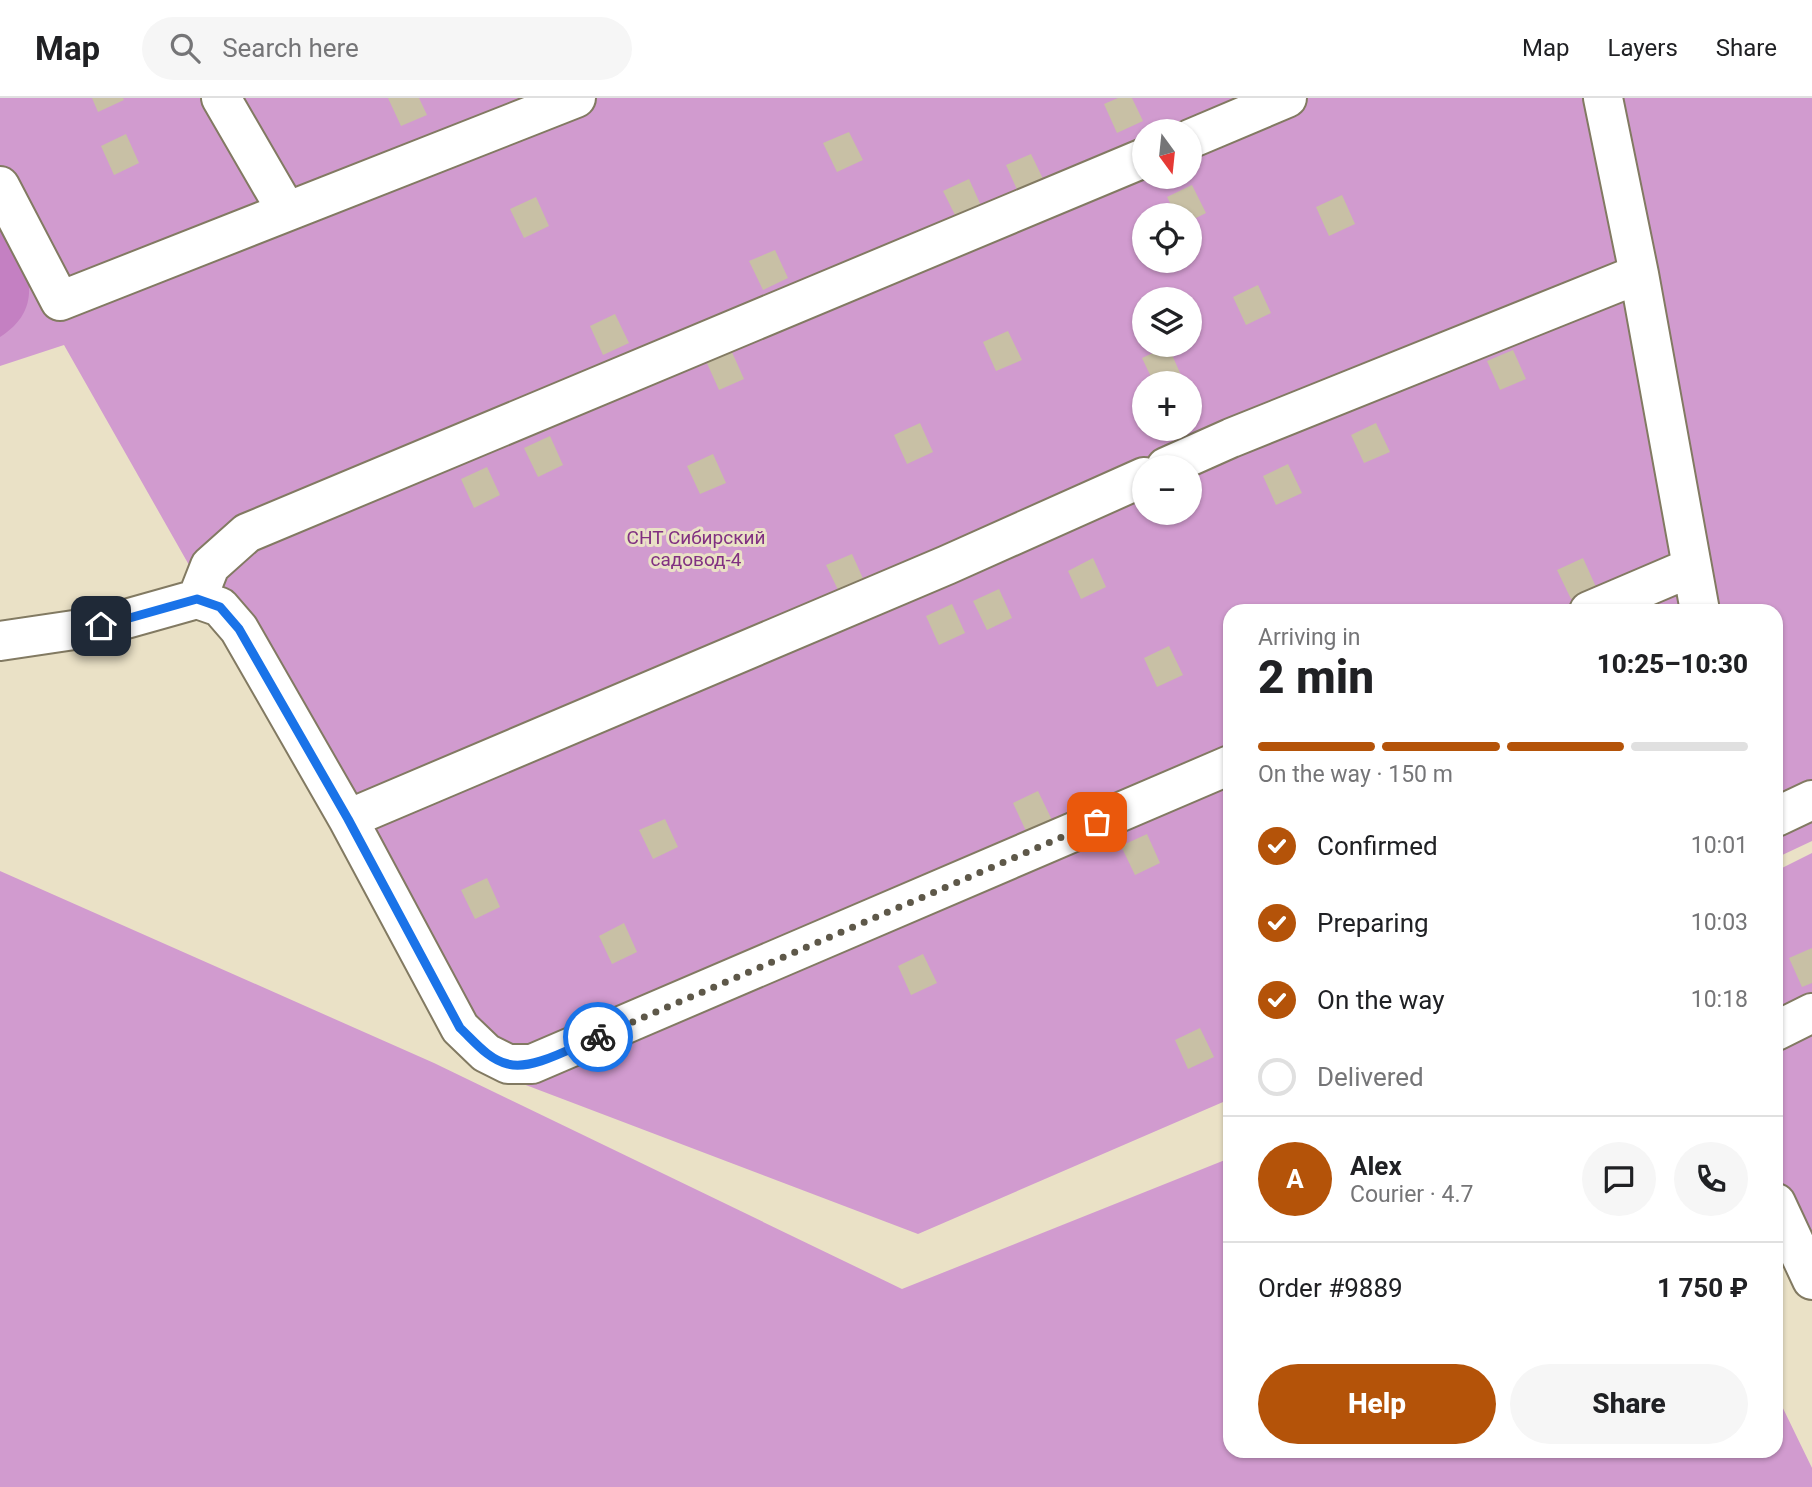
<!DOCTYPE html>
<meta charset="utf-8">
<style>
body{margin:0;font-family:Roboto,sans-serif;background:#f6f6f6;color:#202124;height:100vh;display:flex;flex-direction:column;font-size:26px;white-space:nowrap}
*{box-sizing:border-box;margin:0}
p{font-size:23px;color:#757577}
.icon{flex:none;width:38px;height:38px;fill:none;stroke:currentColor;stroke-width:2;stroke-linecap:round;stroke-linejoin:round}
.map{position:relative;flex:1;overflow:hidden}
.side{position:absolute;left:1223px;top:506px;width:560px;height:854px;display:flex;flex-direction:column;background:#fff;border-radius:21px;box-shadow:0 2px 5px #0004}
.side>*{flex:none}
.needle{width:46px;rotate:165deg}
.fabs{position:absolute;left:1132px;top:21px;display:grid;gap:14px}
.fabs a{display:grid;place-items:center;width:70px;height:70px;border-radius:50%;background:#fff;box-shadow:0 2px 5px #0004;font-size:35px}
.pin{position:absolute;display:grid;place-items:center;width:60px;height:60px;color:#fff;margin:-30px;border-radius:14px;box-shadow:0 4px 10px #0006}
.courier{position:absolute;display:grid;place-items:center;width:70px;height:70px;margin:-35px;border:5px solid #1a73e8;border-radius:50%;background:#fff;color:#222;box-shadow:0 2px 9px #0007}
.headline em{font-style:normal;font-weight:800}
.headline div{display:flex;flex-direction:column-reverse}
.headline{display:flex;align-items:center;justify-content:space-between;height:119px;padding:0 35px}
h1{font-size:46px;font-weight:800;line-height:52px}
.bar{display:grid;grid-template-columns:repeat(4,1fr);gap:10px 7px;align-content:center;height:84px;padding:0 35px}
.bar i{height:9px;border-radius:5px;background:#e0e0e0}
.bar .selected{background:#b45309}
.bar p{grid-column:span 4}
.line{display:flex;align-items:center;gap:18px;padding:0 35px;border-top:2px solid #e0e0e0}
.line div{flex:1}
.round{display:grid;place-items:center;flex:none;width:74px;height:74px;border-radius:37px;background:#f6f6f6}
ol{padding:0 35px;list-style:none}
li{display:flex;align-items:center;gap:21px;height:77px}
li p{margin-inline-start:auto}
li .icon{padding:7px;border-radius:50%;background:#b45309;color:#fff;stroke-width:4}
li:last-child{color:#757577}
li i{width:38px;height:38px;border:4px solid #e0e0e0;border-radius:50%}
.primary-button{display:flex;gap:14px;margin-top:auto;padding:14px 35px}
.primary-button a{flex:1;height:80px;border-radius:42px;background:#b45309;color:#fff;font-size:28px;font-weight:800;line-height:80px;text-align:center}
.primary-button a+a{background:#f6f6f6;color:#202124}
header{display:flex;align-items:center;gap:42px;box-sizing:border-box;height:98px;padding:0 35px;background:#fff;border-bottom:2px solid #e0e0e0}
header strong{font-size:33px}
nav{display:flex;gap:38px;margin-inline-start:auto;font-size:24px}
.search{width:490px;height:63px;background:#f6f6f6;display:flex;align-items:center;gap:18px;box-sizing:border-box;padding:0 24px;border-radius:38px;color:#757577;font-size:26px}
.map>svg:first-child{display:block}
</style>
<header>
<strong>Map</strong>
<div class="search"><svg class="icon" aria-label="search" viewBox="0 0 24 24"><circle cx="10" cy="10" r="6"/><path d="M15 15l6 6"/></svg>Search here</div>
<nav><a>Map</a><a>Layers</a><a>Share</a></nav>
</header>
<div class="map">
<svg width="1812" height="1389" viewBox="0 0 1812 1389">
<rect width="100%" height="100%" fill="#eae1c6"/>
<path fill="#d19bcf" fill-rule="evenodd" d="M0 0H1812V743L1776 760V513H1230V1001L918 1136 473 967 64 247 0 268ZM1144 33H1190V79H1144ZM1144 117H1190V163H1144ZM1144 201H1190V247H1144ZM1144 285H1190V331H1144ZM1144 369H1190V415H1144Z
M1812 755V1202L1776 1123V773Z
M0 773 434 965 902 1191 1230 1060V1353H1776V1296L1812 1370V1389H0Z"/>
<path fill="#c480c2" d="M0 124C27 162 49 208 0 239Z"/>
<path fill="#c8c0a5" d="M92 0H123L124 2 98 14Z
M388 0H419L427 17 401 28Z
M1118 0H1132L1143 23 1117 35 1104 6Z
M849 34 863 62 837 74 823 45Z
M126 36 139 65 114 77 101 48Z
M1031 56 1045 85 1019 96 1006 67Z
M969 81 982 110 957 121 943 93Z
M1192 87 1206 115 1190 123V117H1176L1167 99Z
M1342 97 1355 126 1329 138 1316 109Z
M536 99 549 128 524 140 510 111Z
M775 152 788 180 763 192 749 163Z
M1258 187 1271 215 1246 227 1233 199Z
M615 216 629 245 603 257 590 228Z
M1008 233 1022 262 996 273 983 244Z
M1168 248 1181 277 1164 285H1154L1142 260Z
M731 252 744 281 719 292 706 263Z
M1513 252 1526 281 1500 292 1487 263Z
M920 325 933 354 907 366 894 337Z
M1376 325 1390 354 1364 365 1351 337Z
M550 338 563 367 538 379 524 350Z
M713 356 726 385 700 396 687 368Z
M1288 366 1302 395 1276 407 1263 378Z
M487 369 500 397 474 410 461 381Z
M852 456 865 485 840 496 826 467Z
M1093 460 1106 489 1081 501 1068 473Z
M1583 460 1596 489 1571 501 1557 472Z
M999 491 1012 520 987 532 973 503Z
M952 506 965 535 939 547 926 518Z
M1169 548 1183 577 1157 589 1144 560Z
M1038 693 1052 722 1026 733 1013 705Z
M665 721 678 749 653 761 639 732Z
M1147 736 1160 765 1135 777 1121 748Z
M487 780 500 809 475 821 461 792Z
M624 825 637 854 612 866 599 838Z
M1812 850V885L1802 889 1789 860Z
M923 856 937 885 911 897 898 868Z
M1200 930 1214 959 1188 971 1175 942Z"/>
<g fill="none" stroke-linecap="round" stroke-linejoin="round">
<g stroke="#827a62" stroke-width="42">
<path id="minor" d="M221 0 286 112
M1603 0 1639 176 1700 513
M1190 41 1287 0
M0 88 60 203 576 0
M1166 369 1231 340 1639 176
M197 501 210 468 247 435 1144 60
M1589 513 1692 469
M0 543 101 528 197 501 220 509 239 531 348 721 460 930 486 955 508 966H532L1230 667
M1776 719 1812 702
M348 721 947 467 1144 379
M1776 933 1812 915
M1776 1105 1812 1182"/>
</g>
<use href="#minor" stroke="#fff" stroke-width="38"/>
</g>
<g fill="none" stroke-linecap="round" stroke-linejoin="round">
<path stroke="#5e5849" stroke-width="7" stroke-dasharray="0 12.6" d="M598 939 1097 724"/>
<path stroke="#1a73e8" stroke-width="9" d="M101 528 197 501 220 509 239 531 348 721 460 930C474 943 489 962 508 966 533 973 574 948 598 939"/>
</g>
<g text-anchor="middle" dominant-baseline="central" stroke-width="6" stroke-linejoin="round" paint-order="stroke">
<g font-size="19" fill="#813081" stroke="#eae1c6">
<text x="696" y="439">СНТ Сибирский<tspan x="696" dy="22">садовод-4</tspan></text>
</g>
</g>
</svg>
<div class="fabs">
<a><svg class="needle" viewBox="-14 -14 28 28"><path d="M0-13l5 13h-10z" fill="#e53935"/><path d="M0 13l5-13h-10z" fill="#757577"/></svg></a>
<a><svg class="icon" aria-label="locate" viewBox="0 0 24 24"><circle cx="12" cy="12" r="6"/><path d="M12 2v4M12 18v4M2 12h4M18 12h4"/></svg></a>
<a><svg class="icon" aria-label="layers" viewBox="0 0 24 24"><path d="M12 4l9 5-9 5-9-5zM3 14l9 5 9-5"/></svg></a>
<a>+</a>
<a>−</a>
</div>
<div class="pin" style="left:1097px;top:724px;background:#ea580c"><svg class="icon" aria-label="bag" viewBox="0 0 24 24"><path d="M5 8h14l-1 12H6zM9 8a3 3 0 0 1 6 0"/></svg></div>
<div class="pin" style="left:101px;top:528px;background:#1f2937"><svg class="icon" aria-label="home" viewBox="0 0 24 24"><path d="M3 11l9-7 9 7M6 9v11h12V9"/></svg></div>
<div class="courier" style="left:598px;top:939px"><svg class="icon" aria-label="bike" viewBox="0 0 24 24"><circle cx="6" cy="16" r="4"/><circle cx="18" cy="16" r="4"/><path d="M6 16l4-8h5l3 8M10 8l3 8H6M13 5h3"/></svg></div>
<section class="side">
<div class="headline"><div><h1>2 min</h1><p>Arriving in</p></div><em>10:25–10:30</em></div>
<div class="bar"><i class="selected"></i><i class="selected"></i><i class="selected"></i><i></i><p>On the way · 150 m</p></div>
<ol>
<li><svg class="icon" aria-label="check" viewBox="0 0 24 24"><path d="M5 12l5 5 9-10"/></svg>Confirmed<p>10:01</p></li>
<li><svg class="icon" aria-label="check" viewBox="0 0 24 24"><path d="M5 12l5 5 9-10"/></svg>Preparing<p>10:03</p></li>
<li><svg class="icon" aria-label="check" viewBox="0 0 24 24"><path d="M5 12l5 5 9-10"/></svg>On the way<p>10:18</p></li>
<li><i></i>Delivered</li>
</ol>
<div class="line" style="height:126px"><b class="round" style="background:#b45309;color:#fff">A</b><div><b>Alex</b><p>Courier · 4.7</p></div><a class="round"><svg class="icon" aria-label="chat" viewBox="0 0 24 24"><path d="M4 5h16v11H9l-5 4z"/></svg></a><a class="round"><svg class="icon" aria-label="phone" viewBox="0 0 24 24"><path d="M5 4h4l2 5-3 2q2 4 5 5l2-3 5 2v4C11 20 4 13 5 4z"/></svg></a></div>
<div class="line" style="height:91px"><div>Order #9889</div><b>1 750 ₽</b></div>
<div class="primary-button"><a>Help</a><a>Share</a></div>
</section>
</div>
